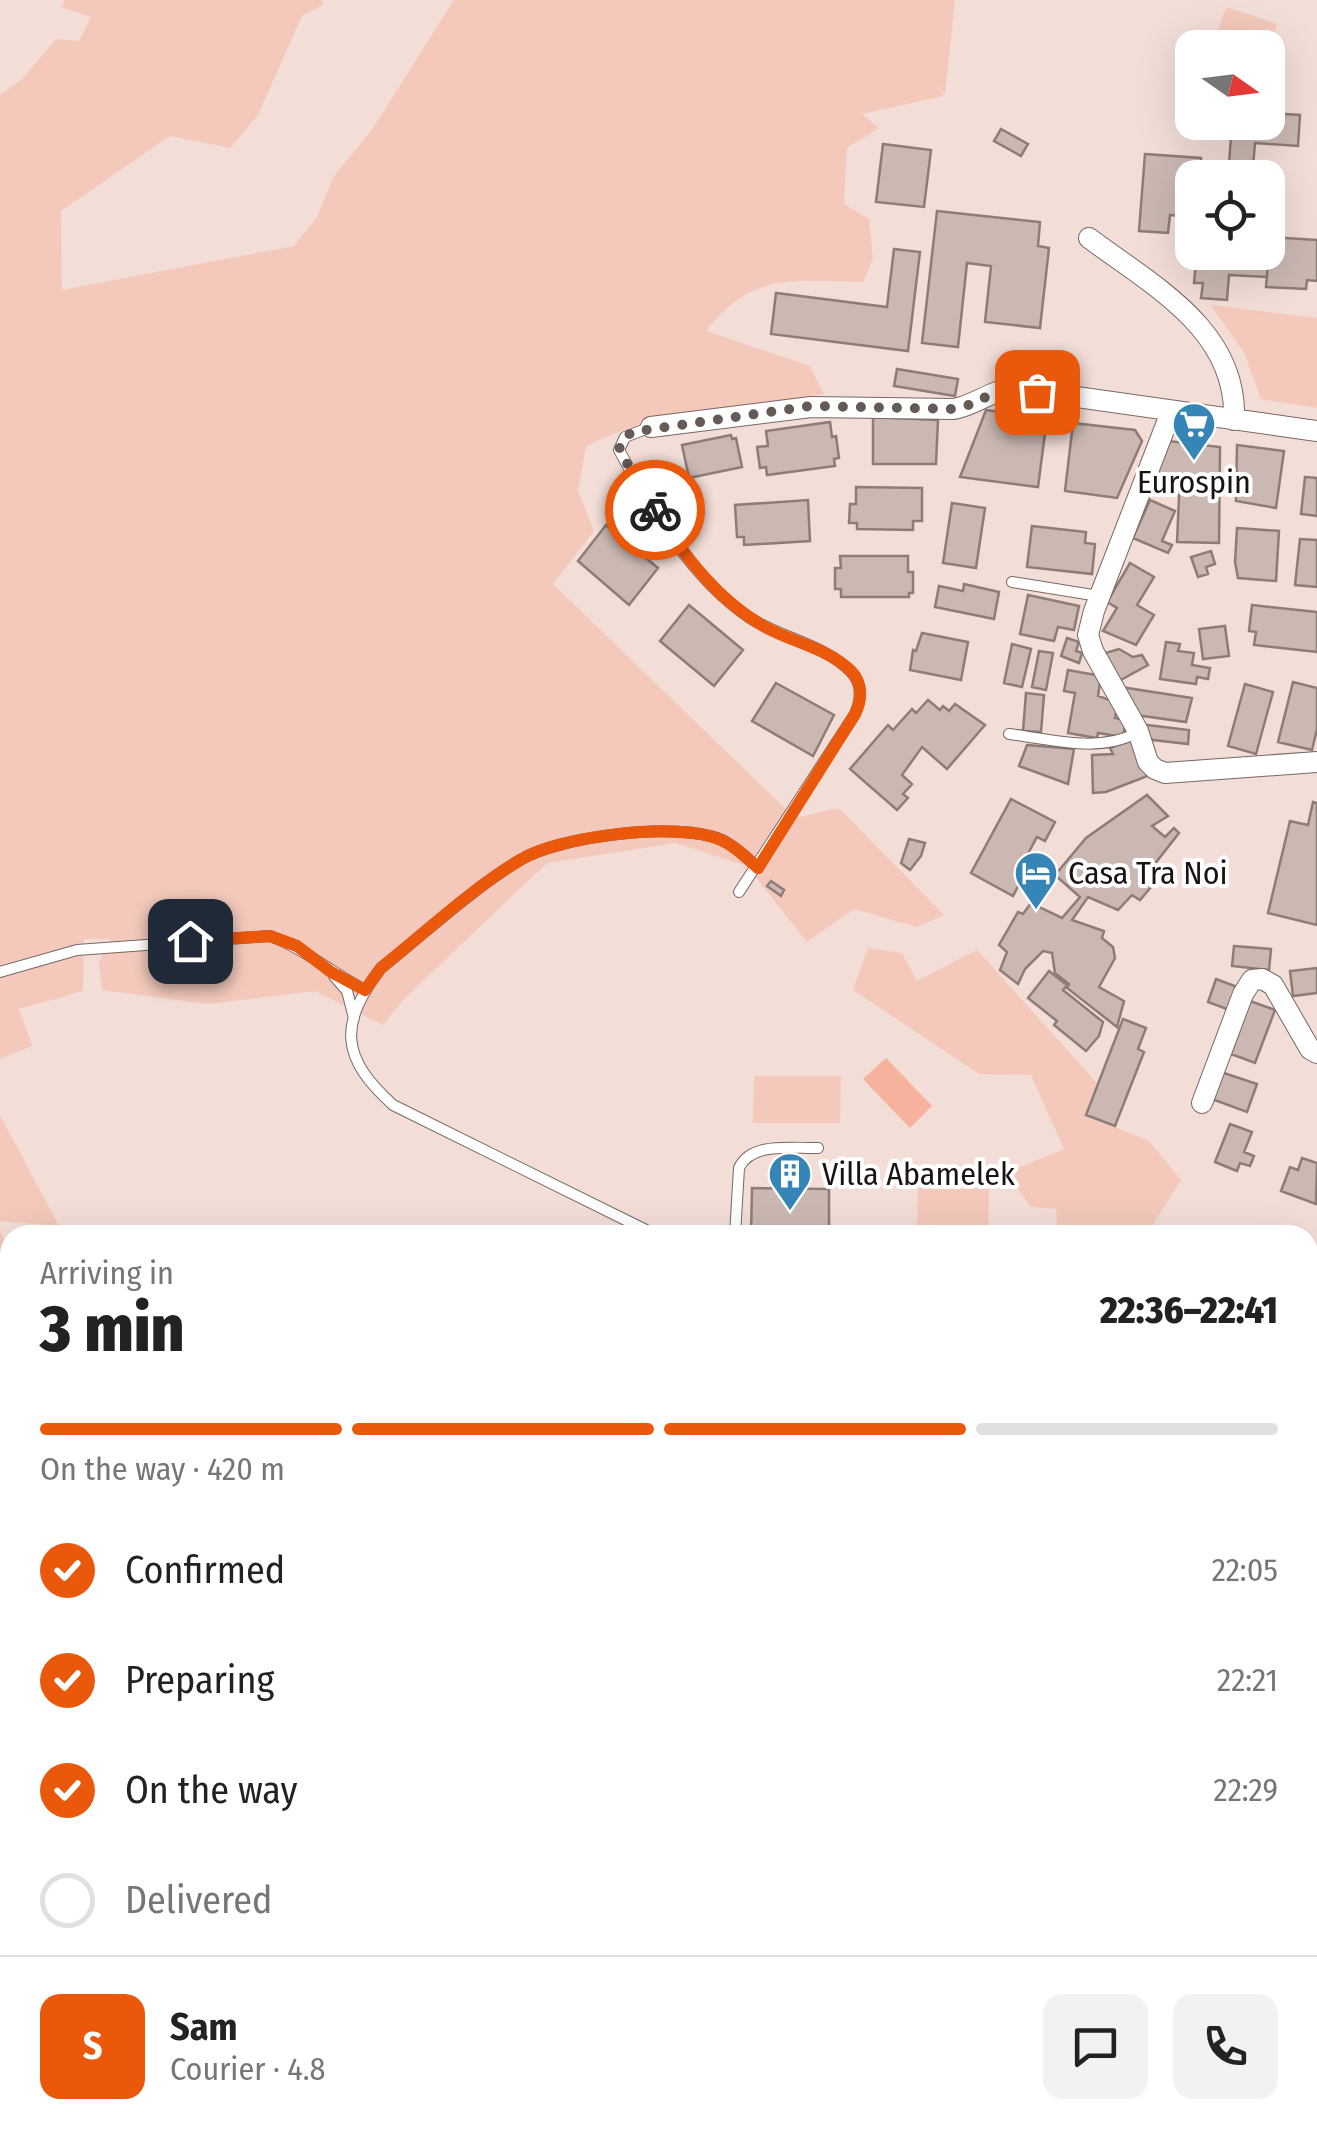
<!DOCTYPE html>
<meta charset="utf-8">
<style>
body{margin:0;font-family:"Fira Sans Condensed",sans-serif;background:#f2f2f2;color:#222;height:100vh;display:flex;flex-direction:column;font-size:38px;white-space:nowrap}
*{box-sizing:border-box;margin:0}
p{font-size:32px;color:#767676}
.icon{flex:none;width:55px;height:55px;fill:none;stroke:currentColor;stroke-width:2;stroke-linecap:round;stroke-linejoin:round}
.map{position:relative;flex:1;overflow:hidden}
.side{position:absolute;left:0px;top:1225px;width:1318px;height:932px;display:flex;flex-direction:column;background:#fff;border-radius:30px 30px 0 0;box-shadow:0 10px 40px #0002}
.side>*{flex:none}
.needle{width:65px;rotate:104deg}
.buttons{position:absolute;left:1175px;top:30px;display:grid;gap:20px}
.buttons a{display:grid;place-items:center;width:110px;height:110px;border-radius:20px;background:#fff;box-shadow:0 10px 40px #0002;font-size:50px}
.pin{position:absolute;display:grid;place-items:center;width:85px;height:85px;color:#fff;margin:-42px;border-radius:20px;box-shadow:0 5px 15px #0006}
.courier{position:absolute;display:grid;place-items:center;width:100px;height:100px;margin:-50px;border:8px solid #ea580c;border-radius:50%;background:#fff;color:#222;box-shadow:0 2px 12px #0007}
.head em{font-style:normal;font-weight:800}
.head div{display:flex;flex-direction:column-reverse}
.head{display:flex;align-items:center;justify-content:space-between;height:170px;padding:0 40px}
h1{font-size:65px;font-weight:800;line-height:75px}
.bar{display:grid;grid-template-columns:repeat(4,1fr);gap:15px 10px;align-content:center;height:120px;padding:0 40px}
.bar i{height:12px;border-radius:8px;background:#e0e0e0}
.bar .selected{background:#ea580c}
.bar p{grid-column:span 4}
.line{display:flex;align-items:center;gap:25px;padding:0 40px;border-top:2px solid #e0e0e0}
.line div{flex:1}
.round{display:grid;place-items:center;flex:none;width:105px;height:105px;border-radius:20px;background:#f2f2f2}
ol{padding:0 40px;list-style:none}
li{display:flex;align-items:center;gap:30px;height:110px}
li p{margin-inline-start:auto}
li .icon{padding:10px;border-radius:50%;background:#ea580c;color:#fff;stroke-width:4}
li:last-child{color:#767676}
li i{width:55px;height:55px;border:5px solid #e0e0e0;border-radius:50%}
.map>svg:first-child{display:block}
</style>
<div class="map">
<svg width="1317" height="2156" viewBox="0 0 1317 2156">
<rect width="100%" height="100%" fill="#f2ddd7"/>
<path fill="#f4c9bc" d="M65 0H321L323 5 302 16 258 115 230 148 170 136 61 211 62 290 294 246 317 217 334 176 371 131 454 0H955L945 94 936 84 944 96 862 114 879 128 847 148 844 204 869 219 873 259 863 282C795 281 752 271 706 331L810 366 824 394 628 428 586 446 578 491 594 531 553 584 795 818 839 808 944 915 917 927 854 909 807 942 747 866 676 843 547 863 404 999 383 1025 315 991 208 1004 102 990 99 962 110 939H84L83 991 19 1009 32 1046 0 1059V95L22 79 56 39 79 41 91 17 61 7Z
M1226 7 1277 24 1268 51V48L1247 47 1216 37Z
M1211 305 1317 318V408L1261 399 1244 353Z
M868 948 902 953 917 981 977 950 1097 1083 1085 1115 1149 1141 1181 1180 1146 1235H1070L1057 1226 1056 1209 1031 1207 1017 1188 1013 1170 1064 1149 1031 1075 979 1074 853 990Z
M754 1076H841L840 1123H753Z
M0 1115 59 1226 0 1221Z
M918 1188 989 1189 988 1235 917 1234Z
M0 1231 10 1252V1814H0Z
M1317 1330V1519L1308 1525V1341Z
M1317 1670V1716L1308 1719V1674Z
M909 2148H956L960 2156H890Z"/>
<path fill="#f6b29d" d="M886 1058 932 1106 910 1128 863 1079Z"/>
<path fill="#cbb8b2" stroke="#8e7c76" stroke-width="2.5" d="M1268 113 1300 115 1298 146 1255 143 1252 178H1228L1232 122H1268Z
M1001 129 1028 144 1021 156 994 141Z
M883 144 931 150 924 207 876 202Z
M1145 154 1201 158 1200 178H1192V217L1170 215 1168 233 1139 231Z
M937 211 1040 222 1038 246 1049 248 1040 328 985 322 991 266 967 263 958 347 922 343Z
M1268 226 1271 227 1267 277 1229 275 1227 300 1201 298 1203 283H1194L1197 252H1268Z
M1270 237 1317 240V281L1307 280 1306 289 1266 287Z
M894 249 920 252 908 351 771 334 776 293 887 307Z
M897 369 958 379 955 396 894 386Z
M986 410 1047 418 1038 487 960 477Z
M873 417 938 420 936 464H873Z
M830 422 832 437 836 436 839 458 834 459 835 466 767 475 766 467 760 468 757 447 768 446 766 431Z
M1073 423 1135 430 1142 441 1117 498 1065 491Z
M731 435 732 439 736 438 742 467 689 478 682 445Z
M1168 441 1220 447 1219 543 1177 542 1180 475 1173 491 1151 482Z
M1237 445 1284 451 1276 508 1236 501Z
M1305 477 1317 478V516L1301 514Z
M856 487 922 488V521H913V530L857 529V523H849L850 504H856Z
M808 500 810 541 744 545V537H737L735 505Z
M1150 500 1175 511 1162 541 1172 545 1168 553 1133 538Z
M952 503 985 508 976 568 943 563Z
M606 525 658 568 629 605 578 561Z
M1032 526 1086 532 1085 543 1095 544 1092 574 1027 567Z
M1237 528 1279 531 1276 581 1238 578 1235 562Z
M1300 539 1317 540V587L1295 585Z
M1211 551 1215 564 1206 567 1208 574 1198 577 1191 557Z
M840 556H908V572H913V593H909V597H841V589H835V568H841Z
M1130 563 1154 577 1137 605 1154 615 1136 645 1103 631 1117 608 1107 602Z
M964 584 999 592 994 619 935 607 939 586 963 591Z
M1028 595 1079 606 1074 630 1058 627 1054 641 1020 634Z
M689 605 743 650 714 686 660 641Z
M1252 605 1317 612V652L1254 645 1256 632 1249 631Z
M1225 626 1229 656 1203 659 1199 629Z
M922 633 968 642 961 680 910 670 913 650 916 651Z
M1067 638 1079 642 1076 651 1082 653 1079 663 1061 656Z
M1166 642 1180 644 1178 651 1194 653 1192 665 1210 668 1208 679 1197 677 1196 684 1160 679Z
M1012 644 1031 649 1022 687 1004 683Z
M1119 649 1133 657 1142 655 1148 665 1117 682 1102 654Z
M1039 651 1053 653 1046 690 1032 687Z
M1068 670 1101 676 1098 696 1118 703 1115 718 1126 720 1123 737 1098 733 1097 738 1068 733 1075 693 1064 691Z
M1293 682 1317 688V729L1312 750 1278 742Z
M776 683 834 715 813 756 752 721Z
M1245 684 1273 692 1256 754 1228 746Z
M1121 687 1192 698 1186 722 1136 715Z
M1026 693 1044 695 1041 732 1023 731Z
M928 700 940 710 943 706 949 711 955 704 985 725 947 769 922 747 902 775 912 784 903 794 908 798 897 810 850 769 888 725 893 730 912 709 916 713Z
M1139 724 1189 730 1188 744 1145 739Z
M1136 738 1150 775 1106 792 1093 793 1092 755 1113 754 1110 748Z
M1027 745 1074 749 1068 784 1019 766Z
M1147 795 1168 816 1152 826 1165 837 1174 828 1179 833 1143 879 1151 887 1140 900 1132 895 1118 910 1088 897 1072 920 1104 931 1102 938 1113 947 1115 958 1099 987 1124 1001 1117 1027 1067 988 1069 984 1055 973 1052 953 1043 951 1025 969 1018 984 1000 970 1007 952 999 945 1018 912 1023 914 1031 903 1062 918 1080 897 1055 875 1086 838Z
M1011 799 1055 822 1045 841 1037 837 1017 874 1023 877 1013 896 971 873Z
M1313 802 1317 803V925L1268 913 1290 821 1308 825Z
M909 839 925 843 921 856 910 870 901 863Z
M771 881 784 890 781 896 767 886Z
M1234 946 1271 949 1269 970 1232 966Z
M1317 968V993L1293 996 1290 971Z
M1049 971 1067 985 1063 990 1103 1022 1099 1036 1086 1051 1054 1025 1057 1021 1028 998Z
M1216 979 1240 988 1232 1011 1208 1002Z
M1250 1001 1275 1010 1255 1063 1231 1054Z
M1123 1019 1146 1028 1138 1049 1144 1052 1115 1126 1086 1115Z
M1218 1071 1257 1084 1247 1112 1209 1098Z
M1230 1124 1252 1132 1244 1152 1254 1156 1250 1166 1240 1163 1237 1171 1215 1162Z
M1302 1158 1317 1163 1316 1204 1281 1191 1290 1167 1298 1170Z
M752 1188 829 1189V1235H751Z
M1183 1229 1195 1235H1160L1161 1231 1178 1235Z
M0 1306 10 1308 7 1347 0 1346Z
M1308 1805 1311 1806 1309 1817 1317 1819V1835L1308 1833Z
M1114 2148H1165L1164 2156H1113Z
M1185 2148H1231L1230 2156H1184Z
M1251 2148H1299L1298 2156H1250Z"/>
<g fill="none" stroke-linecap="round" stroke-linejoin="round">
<g stroke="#796762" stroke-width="12">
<path id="service" d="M651 427 625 437 619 450C652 511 692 579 750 618 781 638 826 645 851 672 863 684 861 700 855 714L739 892
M1012 582 1099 596
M1009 734C1051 739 1099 754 1138 732
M0 972 77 950 270 936C305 949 332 973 365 990
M334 976 347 991 354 1018
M656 1235 393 1105C341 1058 338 1025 381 968 426 932 471 890 520 860 559 836 680 821 722 840 735 846 747 858 758 868
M735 1235 739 1168C751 1141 793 1149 818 1148
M0 1857 10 1813"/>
</g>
<g stroke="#796762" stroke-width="22">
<path id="minor" d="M1089 238C1153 286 1238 330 1234 420
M1171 412 1094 611 1088 635 1093 651 1138 731 1148 762 1155 769 1165 773 1317 762
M651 427 811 407 954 409C976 405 991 390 1014 388L1317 431
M1202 1103 1243 994 1252 980 1262 979 1273 985 1310 1049 1317 1053
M1308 1754 1317 1753
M0 1892 10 1893
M1065 2148 1070 2156"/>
</g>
<g stroke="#796762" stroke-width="28">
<path id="tertiary" d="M0 1957 10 1960
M1308 1985 1317 1986"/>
</g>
<use href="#service" stroke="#fff" stroke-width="10"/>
<use href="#minor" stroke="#fff" stroke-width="20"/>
<use href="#tertiary" stroke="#fff" stroke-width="25"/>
<g stroke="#3a302e" stroke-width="9">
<path id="rail" d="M1308 1539 1317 1535
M1308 1565 1317 1561
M1308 1616 1317 1611"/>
</g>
<use href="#rail" stroke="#fff" stroke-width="5" stroke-dasharray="15" stroke-linecap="butt"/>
</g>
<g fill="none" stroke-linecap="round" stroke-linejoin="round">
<path stroke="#665a56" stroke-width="10" stroke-dasharray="0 18" d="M655 510 619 450 622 440 632 432 811 406 954 409C993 401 988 383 1037 392"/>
<path stroke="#ea580c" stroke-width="12" d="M190 941 270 936 297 946 331 972 365 990 381 968C426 932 470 890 520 860 558 836 680 821 721 840 735 846 747 858 758 868L855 714C862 700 863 683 851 671 829 649 793 642 767 628 719 602 684 556 655 510"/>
</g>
<defs>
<g id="supermarket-pin" transform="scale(2.25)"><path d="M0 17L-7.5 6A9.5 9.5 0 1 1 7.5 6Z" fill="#3685b7" stroke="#fff"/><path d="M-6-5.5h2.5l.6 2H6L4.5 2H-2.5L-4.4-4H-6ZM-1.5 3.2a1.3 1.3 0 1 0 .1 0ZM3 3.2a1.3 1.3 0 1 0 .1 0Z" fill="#fff"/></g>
<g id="hotel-pin" transform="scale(2.25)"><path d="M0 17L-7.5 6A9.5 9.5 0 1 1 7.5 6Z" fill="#3685b7" stroke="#fff"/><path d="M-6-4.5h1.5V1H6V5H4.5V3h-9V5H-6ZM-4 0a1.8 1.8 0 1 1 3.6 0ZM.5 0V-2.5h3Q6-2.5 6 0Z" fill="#fff"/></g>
<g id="building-pin" transform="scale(2.25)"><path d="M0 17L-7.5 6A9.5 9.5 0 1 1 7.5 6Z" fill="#3685b7" stroke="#fff"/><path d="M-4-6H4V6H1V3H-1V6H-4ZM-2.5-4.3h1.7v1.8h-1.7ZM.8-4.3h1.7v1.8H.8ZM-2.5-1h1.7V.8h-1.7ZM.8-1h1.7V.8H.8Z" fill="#fff"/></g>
</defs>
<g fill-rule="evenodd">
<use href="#supermarket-pin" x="1194" y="424"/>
<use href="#hotel-pin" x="1036" y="873"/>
<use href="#building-pin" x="790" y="1174"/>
</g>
<g text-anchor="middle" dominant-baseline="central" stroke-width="8" stroke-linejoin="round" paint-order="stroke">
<g font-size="32" fill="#1a1311" stroke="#fff" text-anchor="start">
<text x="1194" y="482" text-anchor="middle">Eurospin</text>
<text x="1068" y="873">Casa Tra Noi</text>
<text x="822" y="1174">Villa Abamelek</text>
</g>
</g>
</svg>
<div class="buttons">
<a><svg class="needle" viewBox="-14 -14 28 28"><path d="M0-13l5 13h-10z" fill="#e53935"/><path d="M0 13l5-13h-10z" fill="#767676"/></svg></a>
<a><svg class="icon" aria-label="locate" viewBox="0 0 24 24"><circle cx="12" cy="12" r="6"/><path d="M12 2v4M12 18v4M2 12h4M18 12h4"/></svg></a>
</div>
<div class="pin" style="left:1037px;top:392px;background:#ea580c"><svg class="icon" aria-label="bag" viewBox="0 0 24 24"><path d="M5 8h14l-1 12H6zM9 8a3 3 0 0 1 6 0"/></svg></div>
<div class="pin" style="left:190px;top:941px;background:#1f2937"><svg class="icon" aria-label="home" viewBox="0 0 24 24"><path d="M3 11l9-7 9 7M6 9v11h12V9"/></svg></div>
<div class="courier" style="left:655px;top:510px"><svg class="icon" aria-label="bike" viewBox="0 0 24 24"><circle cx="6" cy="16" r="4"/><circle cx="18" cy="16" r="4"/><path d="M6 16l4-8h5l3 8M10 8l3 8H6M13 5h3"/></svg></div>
<section class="side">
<div class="head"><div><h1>3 min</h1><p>Arriving in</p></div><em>22:36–22:41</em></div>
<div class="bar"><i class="selected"></i><i class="selected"></i><i class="selected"></i><i></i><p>On the way · 420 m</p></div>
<ol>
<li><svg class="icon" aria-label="check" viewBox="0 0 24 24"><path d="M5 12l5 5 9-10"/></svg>Confirmed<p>22:05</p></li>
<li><svg class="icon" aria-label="check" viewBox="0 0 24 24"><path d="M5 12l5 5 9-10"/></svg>Preparing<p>22:21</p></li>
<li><svg class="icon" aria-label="check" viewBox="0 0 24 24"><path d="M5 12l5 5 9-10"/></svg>On the way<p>22:29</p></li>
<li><i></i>Delivered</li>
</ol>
<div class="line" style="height:180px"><b class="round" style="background:#ea580c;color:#fff">S</b><div><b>Sam</b><p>Courier · 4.8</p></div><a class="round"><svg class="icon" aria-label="chat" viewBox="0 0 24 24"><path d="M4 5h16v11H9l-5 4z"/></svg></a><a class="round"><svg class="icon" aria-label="phone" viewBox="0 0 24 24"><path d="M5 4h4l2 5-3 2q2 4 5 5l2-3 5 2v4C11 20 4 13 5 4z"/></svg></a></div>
</section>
</div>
